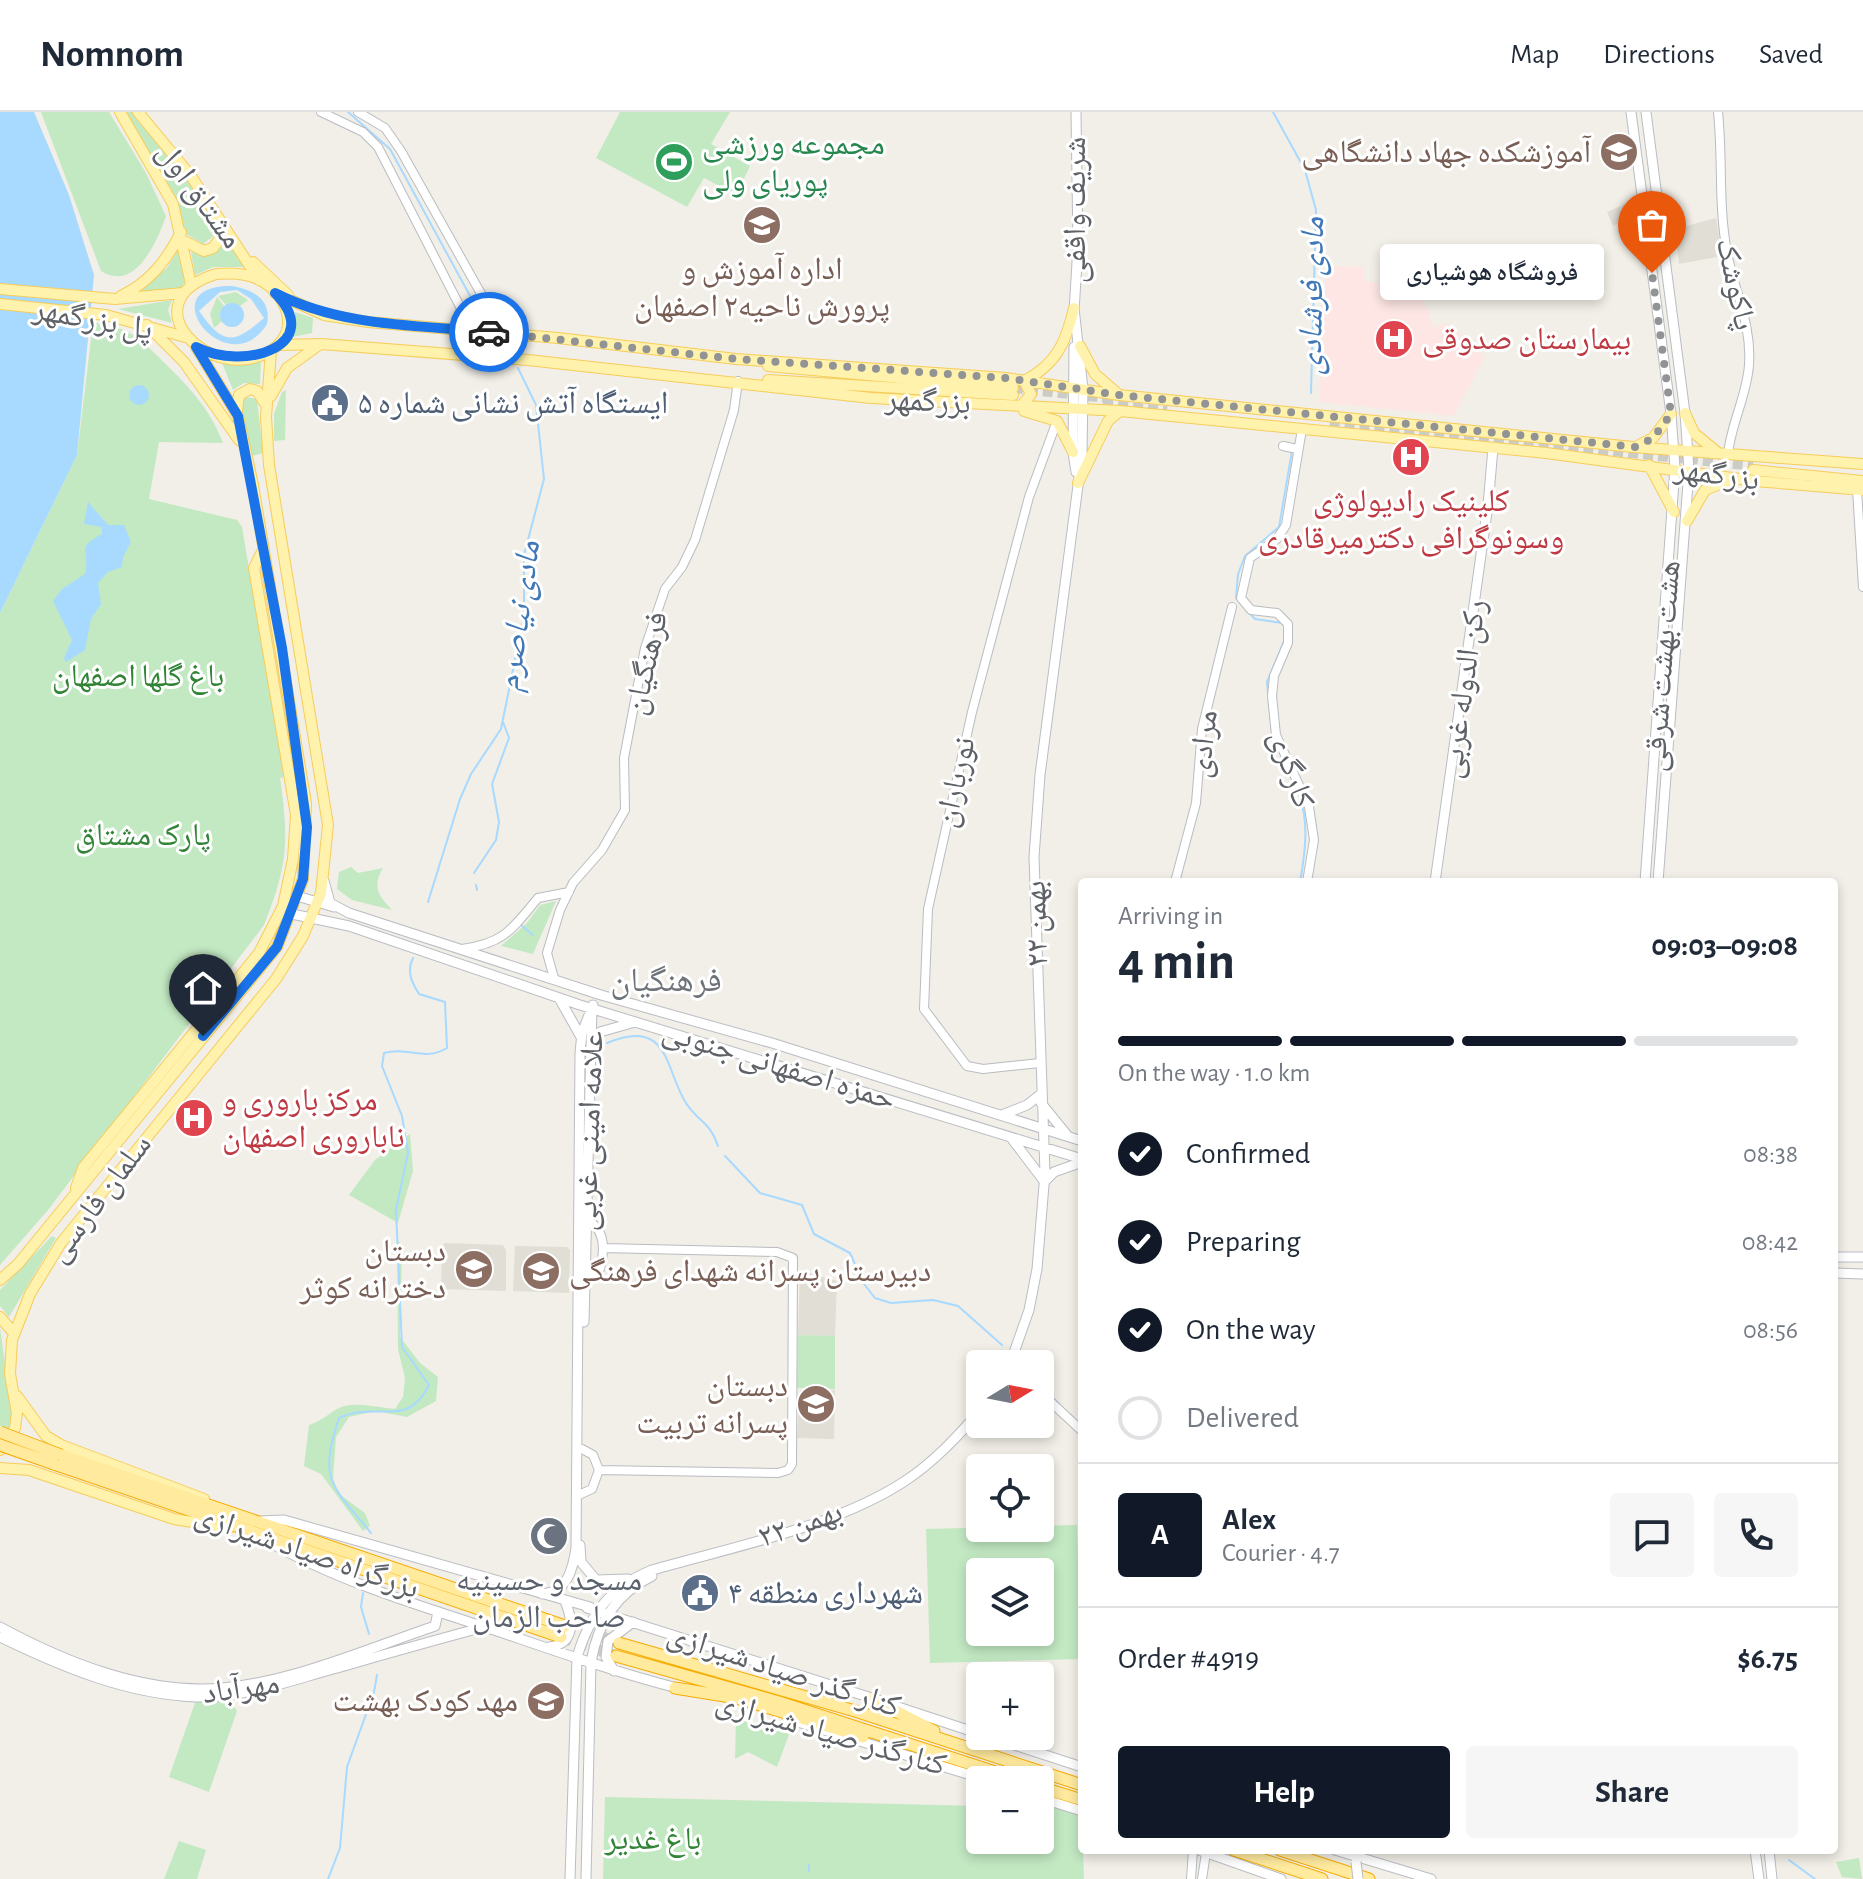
<!DOCTYPE html>
<meta charset="utf-8">
<style>
body{margin:0;font-family:"Alegreya Sans","Noto Naskh Arabic",sans-serif;background:#f6f6f7;color:#1f2937;height:100vh;display:flex;flex-direction:column;font-size:30px;white-space:nowrap}
*{box-sizing:border-box;margin:0}
p{font-size:26px;color:#747a83}
.icon{flex:none;width:44px;height:44px;fill:none;stroke:currentColor;stroke-width:2;stroke-linecap:round;stroke-linejoin:round}
.map{position:relative;flex:1;overflow:hidden}
.sheet{position:absolute;left:1078px;top:766px;width:760px;height:976px;display:flex;flex-direction:column;background:#fff;border-radius:8px;box-shadow:0 4px 12px #0003}
.sheet>*{flex:none}
.needle{width:52px;rotate:80deg}
.controls{position:absolute;left:966px;top:1238px;display:grid;gap:16px}
.controls a{display:grid;place-items:center;width:88px;height:88px;border-radius:8px;background:#fff;box-shadow:0 4px 12px #0003;font-size:40px}
.pin{position:absolute;display:grid;place-items:center;width:68px;height:68px;color:#fff;margin:-82px -34px;border-radius:50% 50% 50% 0;rotate:-45deg;box-shadow:0 0 8px #0007}
.pin .icon{rotate:45deg}
.courier{position:absolute;display:grid;place-items:center;width:80px;height:80px;margin:-40px;border:6px solid #1a73e8;border-radius:50%;background:#fff;color:#222;box-shadow:0 2px 10px #0007}
.bubble{position:absolute;height:56px;border-radius:8px;background:#fff;box-shadow:0 4px 12px #0003;font-size:26px;font-weight:600;line-height:56px;text-align:center}
.head em{font-style:normal;font-weight:600}
.head div{display:flex;flex-direction:column-reverse}
.head{display:flex;align-items:center;justify-content:space-between;height:136px;padding:0 40px}
h1{font-size:52px;font-weight:600;line-height:60px}
.bar{display:grid;grid-template-columns:repeat(4,1fr);gap:12px 8px;align-content:center;height:96px;padding:0 40px}
.bar i{height:10px;border-radius:6px;background:#e0e1e3}
.bar .selected{background:#111827}
.bar p{grid-column:span 4}
.line{display:flex;align-items:center;gap:20px;padding:0 40px;border-top:2px solid #e0e1e3}
.line div{flex:1}
.round{display:grid;place-items:center;flex:none;width:84px;height:84px;border-radius:8px;background:#f6f6f7}
ol{padding:0 40px;list-style:none}
li{display:flex;align-items:center;gap:24px;height:88px}
li p{margin-inline-start:auto}
li .icon{padding:8px;border-radius:50%;background:#111827;color:#fff;stroke-width:4}
li:last-child{color:#747a83}
li i{width:44px;height:44px;border:4px solid #e0e1e3;border-radius:50%}
.cta{display:flex;gap:16px;margin-top:auto;padding:16px 40px}
.cta a{flex:1;height:92px;border-radius:8px;background:#111827;color:#fff;font-size:32px;font-weight:600;line-height:92px;text-align:center}
.cta a+a{background:#f6f6f7;color:#1f2937}
header{display:flex;align-items:center;gap:48px;box-sizing:border-box;height:112px;padding:0 40px;background:#fff;border-bottom:2px solid #e0e1e3}
header strong{font-size:38px}
nav{display:flex;gap:44px;margin-inline-start:auto;font-size:28px}
.map>svg:first-child{display:block}
</style>
<header>
<strong>Nomnom</strong>
<nav><a>Map</a><a>Directions</a><a>Saved</a></nav>
</header>
<div class="map">
<svg width="1863" height="1767" viewBox="0 0 1863 1767">
<rect width="100%" height="100%" fill="#f1efe7"/>
<path fill="#e1ded5" d="M1632 89 1634 103 1613 114 1607 100Z
M1716 106 1722 144 1679 152 1675 117Z
M445 1131 503 1133 506 1138V1179L441 1177 442 1134Z
M515 1134 567 1135 570 1138 569 1181 513 1179Z
M800 1158 837 1169 835 1224 798 1223Z
M800 1278H835L834 1327 797 1326Z
M530 1581H562V1597H531Z"/>
<path fill="#fde6e4" d="M1327 154 1363 155 1364 169 1418 174 1434 216 1446 211 1485 244 1454 304 1319 290Z"/>
<path fill="#c3e9c3" fill-rule="evenodd" d="M41 0H109L146 61 166 104C157 130 135 181 101 159Z
M123 0H134L179 56 218 115 215 123 203 132 186 122 171 76Z
M620 0H730L711 32 750 54 736 83 704 66 687 95 596 46Z
M228 129 244 155H213L195 163 191 140 207 142Z
M180 135 186 169 180 177 135 182 167 156Z
M236 180 248 188 240 194 226 193 218 184Z
M217 185 224 194 222 209 214 216 210 202Z
M172 188 168 198 172 211 118 197Z
M295 200 313 206 312 221 292 225Z
M93 210 125 218 139 226C171 258 207 287 223 331L159 330 149 387 237 408 242 415 284 665 280 666C289 729 288 753 264 813L48 1098 0 1153V501L77 343Z
M261 247 260 272 244 271 233 278 222 251H251Z
M286 278 285 328 274 329V302L282 280Z
M246 285 257 287 263 341 252 344 241 292Z
M351 755 358 761 383 756C372 775 378 783 392 798L352 788 337 777 339 760Z
M556 789 533 842 501 834 527 811 540 793Z
M410 1022 413 1059 398 1111 349 1083 375 1048Z
M52 1124 56 1126 9 1205 0 1194V1178Z
M397 1127 402 1133 400 1225 420 1251 438 1265 436 1289 407 1305 376 1299 349 1305 336 1325 333 1367 339 1382 365 1401 370 1414 363 1419 321 1362 304 1354 309 1313C321 1309 327 1303 337 1297 352 1288 378 1296 395 1297L403 1285 405 1266 398 1237Z
M0 1215 12 1303 9 1317 0 1314Z
M798 1223 835 1224V1277L797 1276Z
M1077 1413 1081 1547 930 1551 926 1417ZM980 1460H1040V1520H980Z
M196 1588H230L237 1599 209 1680 169 1665Z
M736 1606 790 1620 777 1655 748 1640 735 1647Z
M605 1685 980 1694V1728H1040V1686L1082 1699 1084 1767H603Z
M179 1729 206 1738 197 1767H164Z
M1859 1746 1862 1767 1842 1765 1836 1750Z"/>
<path fill="#a8d9ff" fill-rule="evenodd" d="M0 0H34L69 83 94 163 77 343 0 501Z
M231 174C252 177 272 187 267 212 228 274 148 173 231 174ZM237 178 251 187 264 206C233 233 223 233 199 199L220 180Z
M220 203a12 12 0 1 1 24 0a12 12 0 1 1-24 0Z
M129 283a10 10 0 1 1 20 0a10 10 0 1 1-20 0Z
M88 390 108 413H124L131 430 123 445 122 455 108 460 98 471 101 492 91 507 85 538 66 550 64 546 72 528 53 489 62 477 85 462C91 438 74 437 102 422V415L84 412Z"/>
<g fill="none" stroke-linecap="round" stroke-linejoin="round">
<path stroke="#a8d9ff" stroke-width="2" d="M348 0 390 37 481 204
M1273 0 1305 58 1316 98 1311 281
M1282 511 1255 507 1236 486 1238 462 1245 444 1279 415 1292 339
M1272 620 1267 570 1285 527
M1275 630 1297 679
M1300 685C1309 712 1305 742 1300 770
M474 761 496 728 499 710 492 672 509 626 503 610
M476 773 477 778
M428 790 460 687 471 662 501 617 524 504V443L544 367 536 293 518 256
M522 814 533 823
M607 931C670 904 665 959 686 991 698 1010 709 1008 718 1034
M725 1044 760 1081 802 1093 814 1122 850 1141 864 1172 875 1186 891 1191 933 1188 958 1194 1002 1233
M1040 1273 1059 1292
M371 1421C332 1373 318 1370 339 1306 378 1288 407 1318 429 1273L402 1235 396 1098 408 1041 402 1004 382 954 384 941C407 934 424 950 447 936L445 890 419 882C412 871 406 859 413 846
M363 1481 361 1495 369 1522
M1789 1748 1815 1767
M809 1753V1759
M328 1767 340 1736 347 1655 374 1580 377 1563"/>
<path stroke="#ccccc7" stroke-width="10" stroke-dasharray="10 5" stroke-linecap="butt" d="M1013 276 1115 287
M1103 292 1167 299
M1330 309 1753 354"/>
<path stroke="#ccccc7" stroke-width="11" stroke-dasharray="11 5.5" stroke-linecap="butt" d="M565 1514 619 1530
M561 1525 613 1543"/>
<g stroke="#b9bcc0" stroke-width="10">
<path id="tertiary" d="M321 0 363 20 378 35 472 218
M358 0 385 16 401 39 503 221
M1718 0C1723 47 1718 93 1727 140 1734 179 1752 212 1749 253 1747 283 1731 312 1728 342
M468 206 478 210 492 203
M1302 317 1286 413 1277 427 1250 446 1241 486 1251 498 1277 501 1288 512V531L1274 564 1272 584 1276 623 1309 695 1314 728 1307 770
M1283 334 1297 337
M1857 377 1863 475
M1175 770 1196 691 1202 617 1232 495
M462 837C505 831 512 817 538 786L569 780
M554 866 547 841 560 798 573 771 602 738 625 698 624 646 645 536 665 477 682 455 695 428 734 298 738 269
M1040 951 983 957 967 954 924 897 928 797 972 600 1029 385 1057 309
M585 1166 600 1157C605 1138 606 1117 586 1107
M1040 1280 1082 1319
M599 1358 778 1361 788 1358 792 1352 793 1146 777 1140 603 1136
M581 1382 592 1377 599 1358 593 1343 582 1337
M1191 1767 1193 1738
M1202 1767 1206 1741"/>
</g>
<g stroke="#babdc3" stroke-width="11">
<path id="secondary" d="M1631 0 1671 302 1675 356 1645 770
M1646 0 1685 301 1689 358 1658 770
M1074 200 1078 134 1076 0
M1074 235 1073 340 1076 360
M324 769 330 791 349 801 601 883 772 931 1082 1029
M1435 770 1488 393 1493 336
M297 784 334 795
M292 802 349 814 580 893 1082 1047
M559 886 581 925
M591 927 600 920 635 910
M1041 991 1067 1023
M1002 1003 1027 993 1041 982
M1012 1027 1044 1069
M1044 1070 1054 1060 1082 1050
M1834 1145H1863
M1834 1161 1863 1162
M584 1210 592 895
M1010 1252 1029 1198 1037 1157 1045 1061 1034 745 1040 663 1082 343 1083 277 1074 196
M261 1409 284 1408 590 1495
M267 1429C338 1469 417 1493 494 1518 556 1539 618 1561 681 1577
M580 1433 581 1450 596 1468 628 1467
M542 1482C567 1481 573 1457 576 1436L580 941 582 921 593 893
M587 1496 878 1588
M0 1515C67 1551 146 1583 223 1576 295 1569 367 1537 435 1514L438 1500
M0 1525C62 1555 126 1582 196 1585 240 1586 284 1571 326 1559 379 1544 431 1529 484 1515
M549 1535C576 1532 573 1508 565 1489
M614 1559 606 1545 608 1529 633 1510
M892 1593 980 1622
M788 1607 987 1668
M987 1624 1082 1655
M1040 1686 1082 1699
M1199 1738 1281 1767
M1335 1738 1431 1767
M1755 1738 1759 1767
M1769 1738 1772 1767
M570 1767 577 1545C590 1502 610 1475 652 1458 732 1435 835 1415 905 1369 934 1350 957 1325 980 1299
M586 1767 591 1550C598 1510 616 1482 652 1464"/>
</g>
<g stroke="#f7cc5a" stroke-width="12">
<path id="primary" d="M120 0 173 92 191 172
M138 0 191 64 259 168
M184 129 204 139 213 136 226 118
M253 150 288 183
M216 162C230 161 245 161 258 167 287 181 302 219 270 239 211 275 127 190 216 162Z
M0 177 115 187 183 181
M275 181 324 203 368 210 558 226 736 247 1006 266 1119 283 1633 335 1863 352
M121 184C150 170 167 148 181 120
M0 192 106 203 185 225
M147 213 184 250 239 328
M280 233 321 232 528 248 871 286 1120 299 1546 341 1755 369 1863 378
M1080 234 1095 262 1118 282
M768 254 1013 276
M768 268 1013 283
M271 284 287 256 319 233
M1022 293 1031 282 1024 269C1057 252 1066 230 1074 196
M237 299 239 283 250 277 257 279 266 293
M1024 299 1057 309 1073 340
M1685 301 1694 321 1717 340
M1639 333 1653 326 1671 302
M1649 353 1674 400
M1753 358 1863 369
M1078 371 1108 309 1120 299
M1687 409 1705 378 1732 367
M76 1076 83 1056 259 841 283 794 293 747 296 703 254 456 263 438
M0 1168 18 1152 277 835 303 767 306 691 253 373 238 304 196 235
M0 1205 13 1220
M17 1284 46 1324 61 1333 204 1387
M0 1338 15 1316 17 1301 10 1262 12 1228 30 1182 61 1131 276 867 303 824 321 781 328 713 269 353 266 305 271 239
M0 1356 29 1358 174 1407 229 1416"/>
</g>
<g stroke="#f7ac00" stroke-width="13">
<path id="trunk" d="M61 1343 565 1514
M54 1352 561 1525
M619 1531 855 1599 1082 1673
M616 1544 779 1590 1020 1668
M675 1576 737 1586 863 1625
M872 1587 934 1619
M1040 1675 1082 1688
M1234 1738 1322 1767
M1280 1738 1369 1767"/>
</g>
<use href="#tertiary" stroke="#fff" stroke-width="8"/>
<use href="#secondary" stroke="#fff" stroke-width="9"/>
<use href="#primary" stroke="#fff2ad" stroke-width="10"/>
<use href="#trunk" stroke="#ffea9e" stroke-width="11"/>
<g stroke="#babdc3" stroke-width="11" stroke-linecap="butt">
<path id="secondary-bridge" d="M1356 1750 1358 1767"/>
</g>
<g stroke="#f7ac00" stroke-width="13" stroke-linecap="butt">
<path id="trunk-bridge" d="M0 1320 61 1343
M0 1333 54 1352"/>
</g>
<use href="#secondary-bridge" stroke="#fff" stroke-width="9"/>
<use href="#trunk-bridge" stroke="#ffea9e" stroke-width="11"/>
</g>
<g fill="none" stroke-linecap="round" stroke-linejoin="round">
<path stroke="#919394" stroke-width="8" stroke-dasharray="0 14.4" d="M489 220 736 247 1006 266 1119 283 1636 335 1653 326 1671 302 1652 161"/>
<path stroke="#1a73e8" stroke-width="10" d="M203 924 277 835 303 767 307 715 282 536 238 304 196 235C245 260 326 233 275 181 342 215 416 213 489 220"/>
</g>
<defs>
<g id="school-disc" transform="scale(2)"><circle r="9.5" fill="#8d6e63" stroke="#fff"/><path d="M0-5L7-2L0 1L-7-2ZM-4 1L0 2.5L4 1V4Q0 6-4 4Z" fill="#fff"/></g>
<g id="stadium-disc" transform="scale(2)"><circle r="9.5" fill="#2e9e5b" stroke="#fff"/><path d="M0-5a6.5 5 0 1 0 0 10a6.5 5 0 1 0 0-10ZM-3.5-1.8h7v3.6h-7Z" fill="#fff"/></g>
<g id="hospital-disc" transform="scale(2)"><circle r="9.5" fill="#e0444e" stroke="#fff"/><path d="M-5-5h3v3.5h4V-5h3V5h-3V1.5h-4V5h-3Z" fill="#fff"/></g>
<g id="civic-disc" transform="scale(2)"><circle r="9.5" fill="#5c6f8a" stroke="#fff"/><path d="M-.6-6.5H3V-4.5H.6V-3L4-1V1h2V6H-6V1h2V-1L-.6-3ZM-1.2 2.5V6h2.4V2.5Z" fill="#fff"/></g>
<g id="mosque-disc" transform="scale(2)"><circle r="9.5" fill="#6b7280" stroke="#fff"/><path d="M3.5-4.9A6 6 0 1 0 3.5 4.9A5 5 0 1 1 3.5-4.9Z" fill="#fff"/></g>
</defs>
<g fill-rule="evenodd">
<use href="#school-disc" x="1619" y="40"/>
<use href="#stadium-disc" x="674" y="50"/>
<use href="#school-disc" x="762" y="113"/>
<use href="#hospital-disc" x="1394" y="227"/>
<use href="#civic-disc" x="330" y="291"/>
<use href="#hospital-disc" x="1411" y="345"/>
<use href="#hospital-disc" x="194" y="1006"/>
<use href="#school-disc" x="474" y="1157"/>
<use href="#school-disc" x="541" y="1159"/>
<use href="#school-disc" x="816" y="1292"/>
<use href="#mosque-disc" x="549" y="1424"/>
<use href="#civic-disc" x="700" y="1481"/>
<use href="#school-disc" x="546" y="1589"/>
</g>
<g text-anchor="middle" dominant-baseline="central" stroke-width="6" stroke-linejoin="round" paint-order="stroke">
<g font-size="32" fill="#27864d" stroke="#fff" text-anchor="start">
<text x="702" y="32">مجموعه ورزشی<tspan x="702" dy="37">پوریای ولی</tspan></text>
</g>
<g font-size="32" fill="#785e54" stroke="#fff" text-anchor="end">
<text x="1591" y="40">آموزشکده جهاد دانشگاهی</text>
<text x="762" y="157" text-anchor="middle">اداره آموزش و<tspan x="762" dy="37">پرورش ناحیه۲ اصفهان</tspan></text>
<text x="446" y="1139">دبستان<tspan x="446" dy="37">دخترانه کوثر</tspan></text>
<text x="569" y="1159" text-anchor="start">دبیرستان پسرانه شهدای فرهنگی</text>
<text x="788" y="1274">دبستان<tspan x="788" dy="37">پسرانه تربیت</tspan></text>
<text x="518" y="1589">مهد کودک بهشت</text>
</g>
<g font-size="32" fill="#5e6267" stroke="#fff">
<text transform="translate(200 83) rotate(54)">مشتاق اول</text>
<text transform="translate(1075 98) rotate(-90)">شریف واقفی</text>
<text transform="translate(1736 172) rotate(78)">پاکوشک</text>
<text transform="translate(93 207) rotate(10)">پل بزرگمهر</text>
<text transform="translate(928 289) rotate(3)">بزرگمهر</text>
<text transform="translate(1717 362) rotate(8)">بزرگمهر</text>
<text transform="translate(646 551) rotate(-77)">فرهنگیان</text>
<text transform="translate(1662 554) rotate(-86)">هشت بهشت شرقی</text>
<text transform="translate(1463 577) rotate(-82)">رکن الدوله غربی</text>
<text transform="translate(1203 632) rotate(-83)">مرادی</text>
<text transform="translate(1292 657) rotate(71)">کارگری</text>
<text transform="translate(955 670) rotate(-77)">نورباران</text>
<text transform="translate(1036 812) rotate(-92)">۲۲ بهمن</text>
<text transform="translate(779 953) rotate(17)">حمزه اصفهانی جنوبی</text>
<text transform="translate(589 1019) rotate(-88)">علامه امینی غربی</text>
<text transform="translate(99 1086) rotate(-53)">سلمان فارسی</text>
<text transform="translate(800 1412) rotate(-19)">۲۲ بهمن</text>
<text transform="translate(307 1439) rotate(19)">بزرگراه صیاد شیرازی</text>
<text transform="translate(784 1558) rotate(18)">کنار گذر صیاد شیرازی</text>
<text transform="translate(241 1576) rotate(-8)">مهرآباد</text>
<text transform="translate(831 1621) rotate(16)">کنارگذر صیاد شیرازی</text>
</g>
<g font-size="32" fill="#be3a42" stroke="#fff" text-anchor="start">
<text x="1422" y="227">بیمارستان صدوقی</text>
<text x="1411" y="389" text-anchor="middle">کلینیک رادیولوژی<tspan x="1411" dy="37">وسونوگرافی دکترمیرقادری</tspan></text>
<text x="222" y="988">مرکز باروری و<tspan x="222" dy="37">ناباروری اصفهان</tspan></text>
</g>
<g font-size="32" fill="#4e5e75" stroke="#fff" text-anchor="start">
<text x="358" y="291">ایستگاه آتش نشانی شماره ۵</text>
<text x="728" y="1481">شهرداری منطقه ۴</text>
</g>
<g font-size="32" fill="#318336" stroke="#fff">
<text x="138" y="564">باغ گلها اصفهان</text>
<text x="143" y="723">پارک مشتاق</text>
<text x="653" y="1727">باغ غدیر</text>
</g>
<g font-size="32" fill="#5b616d" stroke="#fff">
<text x="549" y="1468">مسجد و حسینیه<tspan x="549" dy="37">صاحب الزمان</tspan></text>
</g>
<g font-size="34" font-style="italic" fill="#4078b7" stroke="#fff">
<text transform="translate(1312 184) rotate(-89)">مادی فرشادی</text>
<text transform="translate(519 504) rotate(-82)">مادی نیاصرم</text>
</g>
<g font-size="34" fill="#6f747a" stroke="#fff">
<text x="666" y="869">فرهنگیان</text>
</g>
</g>
</svg>
<div class="controls">
<a><svg class="needle" viewBox="-14 -14 28 28"><path d="M0-13l5 13h-10z" fill="#e53935"/><path d="M0 13l5-13h-10z" fill="#747a83"/></svg></a>
<a><svg class="icon" aria-label="locate" viewBox="0 0 24 24"><circle cx="12" cy="12" r="6"/><path d="M12 2v4M12 18v4M2 12h4M18 12h4"/></svg></a>
<a><svg class="icon" aria-label="layers" viewBox="0 0 24 24"><path d="M12 4l9 5-9 5-9-5zM3 14l9 5 9-5"/></svg></a>
<a>+</a>
<a>−</a>
</div>
<div class="pin" style="left:1652px;top:161px;background:#ea580c"><svg class="icon" aria-label="bag" viewBox="0 0 24 24"><path d="M5 8h14l-1 12H6zM9 8a3 3 0 0 1 6 0"/></svg></div>
<div class="pin" style="left:203px;top:924px;background:#1f2937"><svg class="icon" aria-label="home" viewBox="0 0 24 24"><path d="M3 11l9-7 9 7M6 9v11h12V9"/></svg></div>
<div class="courier" style="left:489px;top:220px"><svg class="icon" aria-label="car" viewBox="0 0 24 24"><path d="M5 17H2v-5l4-1 3-4h7l3 4 3 1v5h-3M9 17h6M6 11h13"/><circle cx="7" cy="17" r="2"/><circle cx="17" cy="17" r="2"/></svg></div>
<div class="bubble" style="left:1380px;top:132px;width:224px">فروشگاه هوشیاری</div>
<section class="sheet">
<div class="head"><div><h1>4 min</h1><p>Arriving in</p></div><em>09:03–09:08</em></div>
<div class="bar"><i class="selected"></i><i class="selected"></i><i class="selected"></i><i></i><p>On the way · 1.0 km</p></div>
<ol>
<li><svg class="icon" aria-label="check" viewBox="0 0 24 24"><path d="M5 12l5 5 9-10"/></svg>Confirmed<p>08:38</p></li>
<li><svg class="icon" aria-label="check" viewBox="0 0 24 24"><path d="M5 12l5 5 9-10"/></svg>Preparing<p>08:42</p></li>
<li><svg class="icon" aria-label="check" viewBox="0 0 24 24"><path d="M5 12l5 5 9-10"/></svg>On the way<p>08:56</p></li>
<li><i></i>Delivered</li>
</ol>
<div class="line" style="height:144px"><b class="round" style="background:#111827;color:#fff">A</b><div><b>Alex</b><p>Courier · 4.7</p></div><a class="round"><svg class="icon" aria-label="chat" viewBox="0 0 24 24"><path d="M4 5h16v11H9l-5 4z"/></svg></a><a class="round"><svg class="icon" aria-label="phone" viewBox="0 0 24 24"><path d="M5 4h4l2 5-3 2q2 4 5 5l2-3 5 2v4C11 20 4 13 5 4z"/></svg></a></div>
<div class="line" style="height:104px"><div>Order #4919</div><b>$6.75</b></div>
<div class="cta"><a>Help</a><a>Share</a></div>
</section>
</div>
